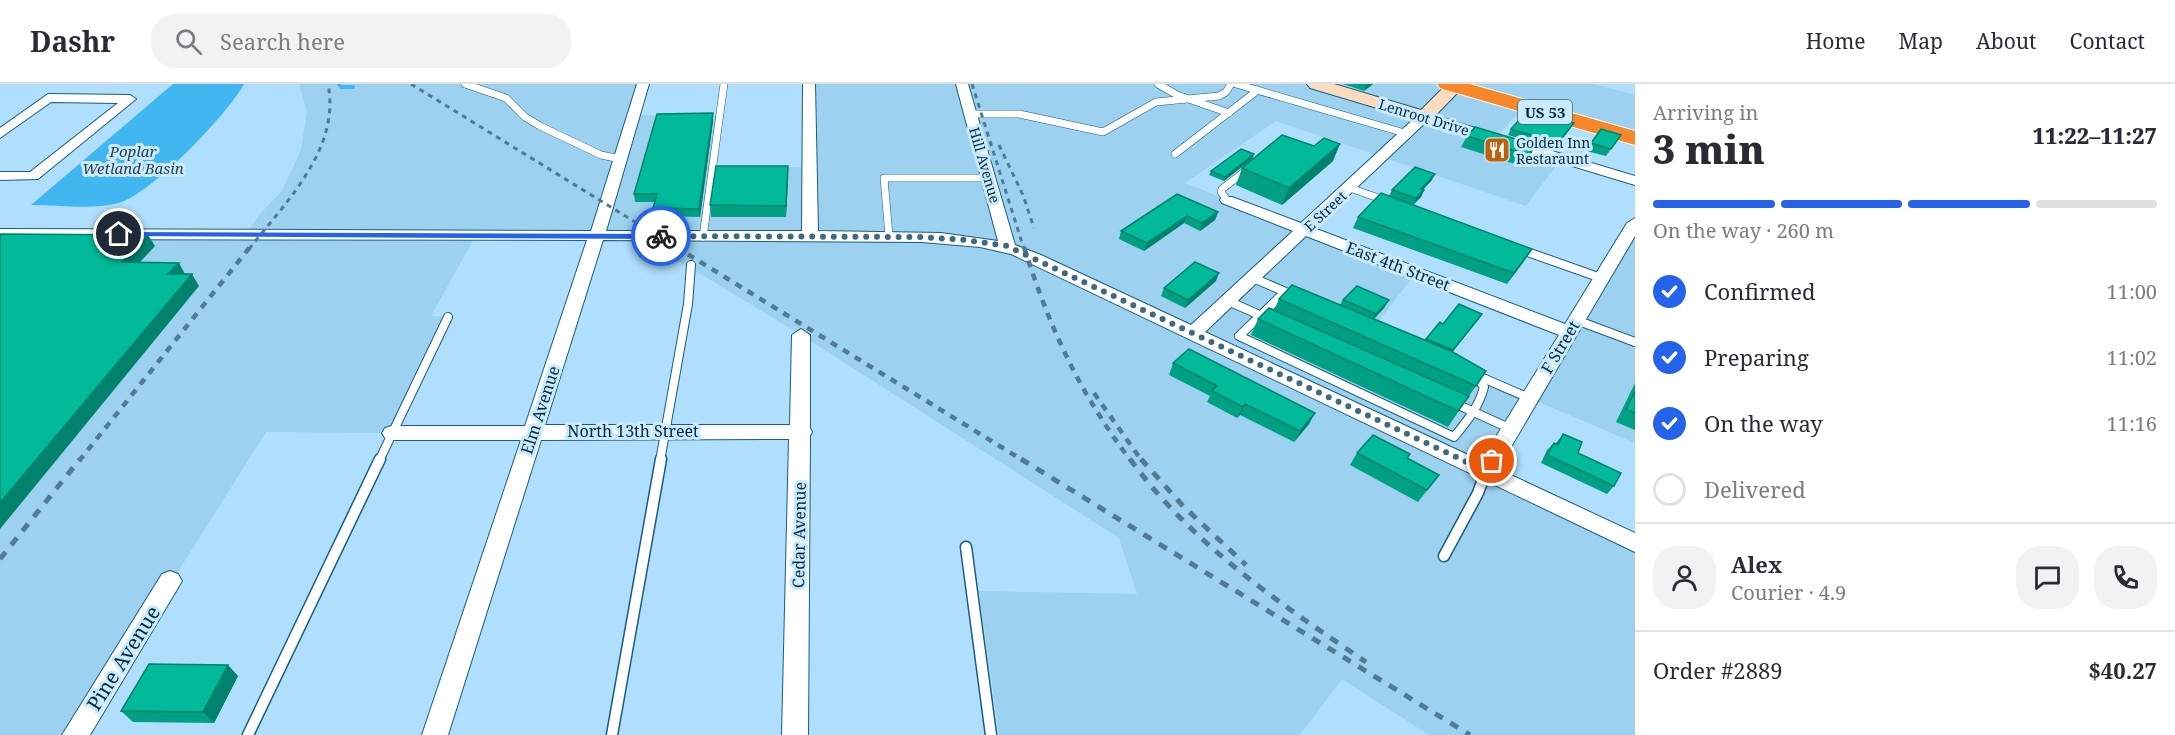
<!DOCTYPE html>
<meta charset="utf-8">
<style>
body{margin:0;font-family:"Noto Serif",serif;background:#f2f2f3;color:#2b2b33;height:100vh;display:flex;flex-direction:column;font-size:22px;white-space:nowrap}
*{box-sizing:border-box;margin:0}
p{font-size:20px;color:#7c7c81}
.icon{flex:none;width:33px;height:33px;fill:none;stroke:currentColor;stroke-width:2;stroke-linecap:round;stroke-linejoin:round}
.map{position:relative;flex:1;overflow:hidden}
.panel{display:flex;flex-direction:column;background:#fff;width:540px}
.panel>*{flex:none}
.pin{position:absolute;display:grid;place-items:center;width:51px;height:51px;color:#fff;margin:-26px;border:3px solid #fff;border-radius:50%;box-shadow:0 2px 6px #0007}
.courier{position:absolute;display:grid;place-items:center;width:60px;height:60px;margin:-30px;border:4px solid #2563eb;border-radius:50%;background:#fff;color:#222;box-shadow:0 2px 8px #0007}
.headline em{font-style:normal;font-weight:800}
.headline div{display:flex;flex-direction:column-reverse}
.headline{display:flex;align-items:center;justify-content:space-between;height:102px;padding:0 18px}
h1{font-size:39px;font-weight:800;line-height:45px}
.bar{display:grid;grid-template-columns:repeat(4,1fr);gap:9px 6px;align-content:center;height:72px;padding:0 18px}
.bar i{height:8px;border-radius:4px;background:#e1e1e2}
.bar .on{background:#2563eb}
.bar p{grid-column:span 4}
.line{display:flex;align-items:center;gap:15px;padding:0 18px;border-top:2px solid #e1e1e2}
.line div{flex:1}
.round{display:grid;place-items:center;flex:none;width:63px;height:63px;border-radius:24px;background:#f2f2f3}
ol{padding:0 18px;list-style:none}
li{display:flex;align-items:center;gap:18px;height:66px}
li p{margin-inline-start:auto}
li .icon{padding:6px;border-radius:50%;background:#2563eb;color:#fff;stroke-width:4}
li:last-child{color:#7c7c81}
li i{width:33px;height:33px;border:3px solid #e1e1e2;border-radius:50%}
header{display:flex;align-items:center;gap:36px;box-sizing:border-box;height:84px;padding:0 30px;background:#fff;border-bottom:2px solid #e1e1e2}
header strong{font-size:28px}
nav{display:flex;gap:33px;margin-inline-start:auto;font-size:21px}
.search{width:420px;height:54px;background:#f2f2f3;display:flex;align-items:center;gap:15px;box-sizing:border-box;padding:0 21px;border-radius:24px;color:#7c7c81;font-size:22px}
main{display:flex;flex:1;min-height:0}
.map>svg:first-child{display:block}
</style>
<header>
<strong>Dashr</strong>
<div class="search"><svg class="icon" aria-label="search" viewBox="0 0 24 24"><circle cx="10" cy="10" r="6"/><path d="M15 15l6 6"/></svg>Search here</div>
<nav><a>Home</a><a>Map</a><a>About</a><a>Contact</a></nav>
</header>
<main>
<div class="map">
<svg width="1635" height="651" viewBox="0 0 1635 651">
<rect width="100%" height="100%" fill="#afdffc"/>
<path fill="#9cd1ef" d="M299 0H644L638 31 719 32 709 82 714 83H808L809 0H1447L1523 25 1495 54 1561 75 1526 122 1276 37 1185 99 1415 190 1374 243 1529 314 1486 387 1635 459V651H1429L1342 595 1300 651H999L979 507 1137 510 1119 454 801 251 638 152 476 151 431 232 448 233 392 349 266 348 75 651H0V154H244L259 131 282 107 301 66 307 28Z
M1468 0H1594L1635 11V47Z
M1635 147V359L1534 316Z"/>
<path fill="#40b7f1" d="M173 0H244C228 30 151 110 119 119 92 126 59 121 31 121Z"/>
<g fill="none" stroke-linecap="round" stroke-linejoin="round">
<path stroke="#40b7f1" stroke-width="4" d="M339 0 341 3H353"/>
<g stroke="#195e7f" stroke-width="8">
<path id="lane-far2" d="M465 0 506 14 525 33 540 42 601 71 621 75
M1158 0 1177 11 1229 29
M1236 0 1408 50
M971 30H1019L1103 48 1156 18 1219 12 1226 8 1231 0
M1175 70 1258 6
M1350 104 1387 117
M1227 116 1221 108 1222 105 1248 85
M889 152 884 94H989
M703 153 724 0"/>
</g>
<g stroke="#195e7f" stroke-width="10">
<path id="lane-far1" d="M1519 165 1601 194
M1253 194 1288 209
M1285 208 1239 252 1454 353C1467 337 1479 323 1484 303L1475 291
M1228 217 1264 233
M1576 236 1635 258
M1476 291 1529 314
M1452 318 1511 345
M379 377 448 233
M660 377 688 220 691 181"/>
</g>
<g stroke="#195e7f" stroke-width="13">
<path id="lane" d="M966 463 991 651
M1444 472 1478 409 1486 387
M248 651 380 375
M612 651 661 375"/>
</g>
<g stroke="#195e7f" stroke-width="2">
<path id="street" d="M637 0H649L606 147H802L803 0H815L818 147 941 149 998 157 956 0H968L1015 161 1041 171 1191 241 1293 147 1222 119 1220 116 1222 113H1232L1301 139 1419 30H1429L1635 92V101L1426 38 1314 144 1565 240 1627 139 1635 134V152L1498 385 1635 449V468L1011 170 980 163 922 158 603 156 545 341H790L792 251 801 245 810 251V344L812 348 810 352 808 651H782L789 355 541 356 448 651H422L521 356H392L385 354 382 349 385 344 392 342H525L587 156 0 155V145L591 147ZM1306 152 1559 251 1481 377 1205 248Z
M48 10 130 11 136 15 38 95 0 96V88H30L118 19 51 18 0 54V44Z
M170 487 178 490 182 497 90 651H62L162 490Z"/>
</g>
<g stroke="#195e7f" stroke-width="2">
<path id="secondary" d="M1307 0H1334L1421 26 1447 0 1464 2 1430 37 1424 38 1310 4Z"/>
</g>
<g stroke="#fff" stroke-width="2">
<path id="highway" d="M1437 0H1470L1635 47V61L1440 4Z"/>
</g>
<use href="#lane-far2" stroke="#fff" stroke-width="7"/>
<use href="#lane-far1" stroke="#fff" stroke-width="8"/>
<use href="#lane" stroke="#fff" stroke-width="10"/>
<use href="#street" fill="#fff" fill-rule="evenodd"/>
<use href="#secondary" fill="#fddbbf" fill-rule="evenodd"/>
<use href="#highway" fill="#f78729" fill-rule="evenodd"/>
<path stroke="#507b92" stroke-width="3" stroke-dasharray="5 5" stroke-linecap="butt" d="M411 0 679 165
M972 0 1024 165
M999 61 1023 111 1034 144
M249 165C286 118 341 64 328 0"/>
<path stroke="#507b92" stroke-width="4.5" stroke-dasharray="7 7" stroke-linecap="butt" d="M676 163 1024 377
M1024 163C1050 245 1079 308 1131 377
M1094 309 1142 377
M79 377 250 163"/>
<path stroke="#507b92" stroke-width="5" stroke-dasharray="9 9" stroke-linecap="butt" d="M1021 375 1470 651
M1130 375C1193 461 1279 519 1366 578
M1141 375 1183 422 1246 481
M0 475 80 375"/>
</g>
<path fill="#00a084" d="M1343 0H1373L1364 7Z
M713 29V37L700 133 654 132 653 124 655 118H635L634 110Z
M1511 45H1570L1554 65 1508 51Z
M1621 51 1606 72 1586 67 1591 59Z
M1467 52 1530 72 1521 82 1461 63Z
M1253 74 1224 97 1209 91 1211 87Z
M1333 77 1282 121 1236 101 1242 84Z
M788 93 786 133H711L710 121Z
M1432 96 1423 106H1424L1421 113 1413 121 1532 165 1507 200 1353 144 1358 133 1389 112 1392 106Z
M1161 120 1218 128 1215 136 1200 147 1184 139 1144 167 1119 155 1121 147Z
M1216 197 1185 224 1161 212 1164 204Z
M1279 215 1340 221 1343 216H1389L1384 224 1374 235 1425 256 1440 238 1443 240 1482 230 1452 268 1486 287 1448 343 1251 251 1258 235 1274 226Z
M1173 279 1309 340 1294 358 1240 331 1237 334 1207 318 1210 312 1169 291Z
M1635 299V346L1616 338Z
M1563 350 1578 369 1614 402 1607 410 1541 379 1547 366 1554 359H1556Z
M1357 369 1407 374 1439 391 1418 418 1350 381Z
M238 592 214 639 133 638 121 627Z"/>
<path fill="#00826c" d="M1367 0H1373L1364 7Z
M713 29V37L700 133 699 125Z
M1340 60 1333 77 1282 121 1289 104Z
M1536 61 1530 72 1521 82 1528 71Z
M1254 70 1253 74 1224 97 1225 93Z
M788 82V93L786 133V122Z
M1435 90 1432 96 1417 111 1421 105Z
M1424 106 1421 113 1413 121 1416 114Z
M1218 128 1215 136 1200 147 1202 139Z
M1187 132 1184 139 1144 167 1147 159Z
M148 151 155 162 129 190 122 178Z
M1532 165 1525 176 1507 200 1514 189Z
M179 179 185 190H168Z
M1219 189 1216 197 1185 224 1188 216Z
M192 190 199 202 0 445V419Z
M1389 216 1384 224 1371 238 1376 230Z
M1482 230 1478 236 1449 272 1453 266Z
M1245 320 1240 331 1237 334 1243 323Z
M1315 329 1309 340 1294 358 1300 347Z
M228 581 238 592 214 639 203 628Z"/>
<path fill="#00ba9a" stroke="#00826c" stroke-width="1.5" d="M1528 26 1574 39 1558 59 1511 45Z
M713 29 699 125 653 124 657 110H634L657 30Z
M1475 43 1536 61 1528 71 1467 52Z
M1601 45 1621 51 1611 65 1591 59Z
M1282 51 1314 62 1324 54 1340 60 1289 104 1242 84Z
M1241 65 1254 70 1225 93 1211 87Z
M716 82H788L786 122 710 121Z
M1415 83 1435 90 1421 105 1424 106 1416 114 1392 106Z
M1381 109 1532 165 1514 189 1358 133Z
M1177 110 1218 128 1202 139 1187 132 1147 159 1121 147Z
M0 150 148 151 122 178 179 179 168 190H192L0 419Z
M1195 178 1219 189 1188 216 1164 204Z
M1292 201 1451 267 1486 287 1476 302 1279 215Z
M1357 202 1389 216 1376 230 1343 216Z
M1459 220 1482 230 1453 266 1426 255 1440 238 1443 240Z
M1269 224 1469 312 1458 327 1258 235Z
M1189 265 1315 329 1300 347 1245 320 1243 323 1212 307 1217 302 1173 279Z
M1635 308V329L1626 325Z
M1563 350 1582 358 1578 369 1621 389 1614 402 1547 371 1554 359 1558 361Z
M1373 351 1410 370 1407 374 1439 391 1427 406 1357 369Z
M149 580 228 581 203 628 121 627Z"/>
<path fill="#2563eb" d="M119 148 661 150 665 152 661 155 116 152Z"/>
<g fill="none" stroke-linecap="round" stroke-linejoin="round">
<path stroke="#40697f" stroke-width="6" stroke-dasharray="0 10.8" d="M661 152 920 153 966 156 1007 162 1486 387 1492 377"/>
</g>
<defs>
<g id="restaurant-square" transform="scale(1.35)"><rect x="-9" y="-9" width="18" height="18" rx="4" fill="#bd610a" stroke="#caeafd"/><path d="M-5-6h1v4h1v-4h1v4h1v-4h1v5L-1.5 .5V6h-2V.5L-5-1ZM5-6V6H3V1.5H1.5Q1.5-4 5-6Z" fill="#fff"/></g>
</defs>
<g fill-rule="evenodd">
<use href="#restaurant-square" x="1497" y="66"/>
</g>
<g text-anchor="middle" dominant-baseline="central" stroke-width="6" stroke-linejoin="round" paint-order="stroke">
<g font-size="14" fill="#042a3c" stroke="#caeafd">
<text transform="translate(1424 33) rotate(17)">Lenroot Drive</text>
<text transform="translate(985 81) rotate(74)">Hill Avenue</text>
<text transform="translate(1325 127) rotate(-43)">E Street</text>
</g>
<g font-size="14" fill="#042a3c" stroke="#caeafd" text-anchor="start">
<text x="1516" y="58">Golden Inn<tspan x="1516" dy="16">Restaraunt</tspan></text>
</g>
<rect fill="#caeafd" stroke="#3f6476" stroke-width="1.5" x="1518" y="16" width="54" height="24" rx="4.5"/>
<g font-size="15" font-weight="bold" fill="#042a3c">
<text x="1545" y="28">US 53</text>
</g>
<g font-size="15" font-style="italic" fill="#28414f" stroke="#caeafd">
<text x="133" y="67">Poplar<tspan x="133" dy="17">Wetland Basin</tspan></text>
</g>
<g font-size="16" fill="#042a3c" stroke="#caeafd">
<text transform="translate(1398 182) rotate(21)">East 4th Street</text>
<text transform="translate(1560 263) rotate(-59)">F Street</text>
<text transform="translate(540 326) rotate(-72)">Elm Avenue</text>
<text x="633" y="347">North 13th Street</text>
<text transform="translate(799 451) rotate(-89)">Cedar Avenue</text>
</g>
<g font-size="20" fill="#042a3c" stroke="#caeafd">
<text transform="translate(123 574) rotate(-58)">Pine Avenue</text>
</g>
</g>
</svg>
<div class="pin" style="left:1492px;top:377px;background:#ea580c"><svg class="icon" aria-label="bag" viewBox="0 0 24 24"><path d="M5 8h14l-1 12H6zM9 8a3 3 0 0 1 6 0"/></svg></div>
<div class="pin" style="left:119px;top:150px;background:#1f2937"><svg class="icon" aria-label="home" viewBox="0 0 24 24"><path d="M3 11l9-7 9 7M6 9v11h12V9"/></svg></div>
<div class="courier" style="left:661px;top:152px"><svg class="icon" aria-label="bike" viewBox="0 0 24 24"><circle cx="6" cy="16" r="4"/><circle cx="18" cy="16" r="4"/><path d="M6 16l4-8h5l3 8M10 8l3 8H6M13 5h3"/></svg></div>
</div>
<section class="panel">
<div class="headline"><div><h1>3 min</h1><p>Arriving in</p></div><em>11:22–11:27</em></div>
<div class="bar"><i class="on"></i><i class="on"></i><i class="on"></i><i></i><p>On the way · 260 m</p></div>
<ol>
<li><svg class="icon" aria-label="check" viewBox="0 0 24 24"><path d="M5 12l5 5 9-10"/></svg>Confirmed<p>11:00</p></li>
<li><svg class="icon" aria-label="check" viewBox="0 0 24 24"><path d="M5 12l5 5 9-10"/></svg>Preparing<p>11:02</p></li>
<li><svg class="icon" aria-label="check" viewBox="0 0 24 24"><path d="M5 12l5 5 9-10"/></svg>On the way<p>11:16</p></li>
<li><i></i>Delivered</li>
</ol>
<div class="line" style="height:108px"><a class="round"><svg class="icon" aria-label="person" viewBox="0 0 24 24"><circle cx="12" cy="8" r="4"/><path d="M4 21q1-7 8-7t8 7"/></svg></a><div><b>Alex</b><p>Courier · 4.9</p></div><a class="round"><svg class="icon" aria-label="chat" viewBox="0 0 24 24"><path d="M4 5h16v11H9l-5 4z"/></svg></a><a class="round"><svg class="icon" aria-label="phone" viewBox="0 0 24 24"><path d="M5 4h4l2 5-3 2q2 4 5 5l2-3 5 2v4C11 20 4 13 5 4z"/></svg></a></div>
<div class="line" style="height:78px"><div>Order #2889</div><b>$40.27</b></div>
</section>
</main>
